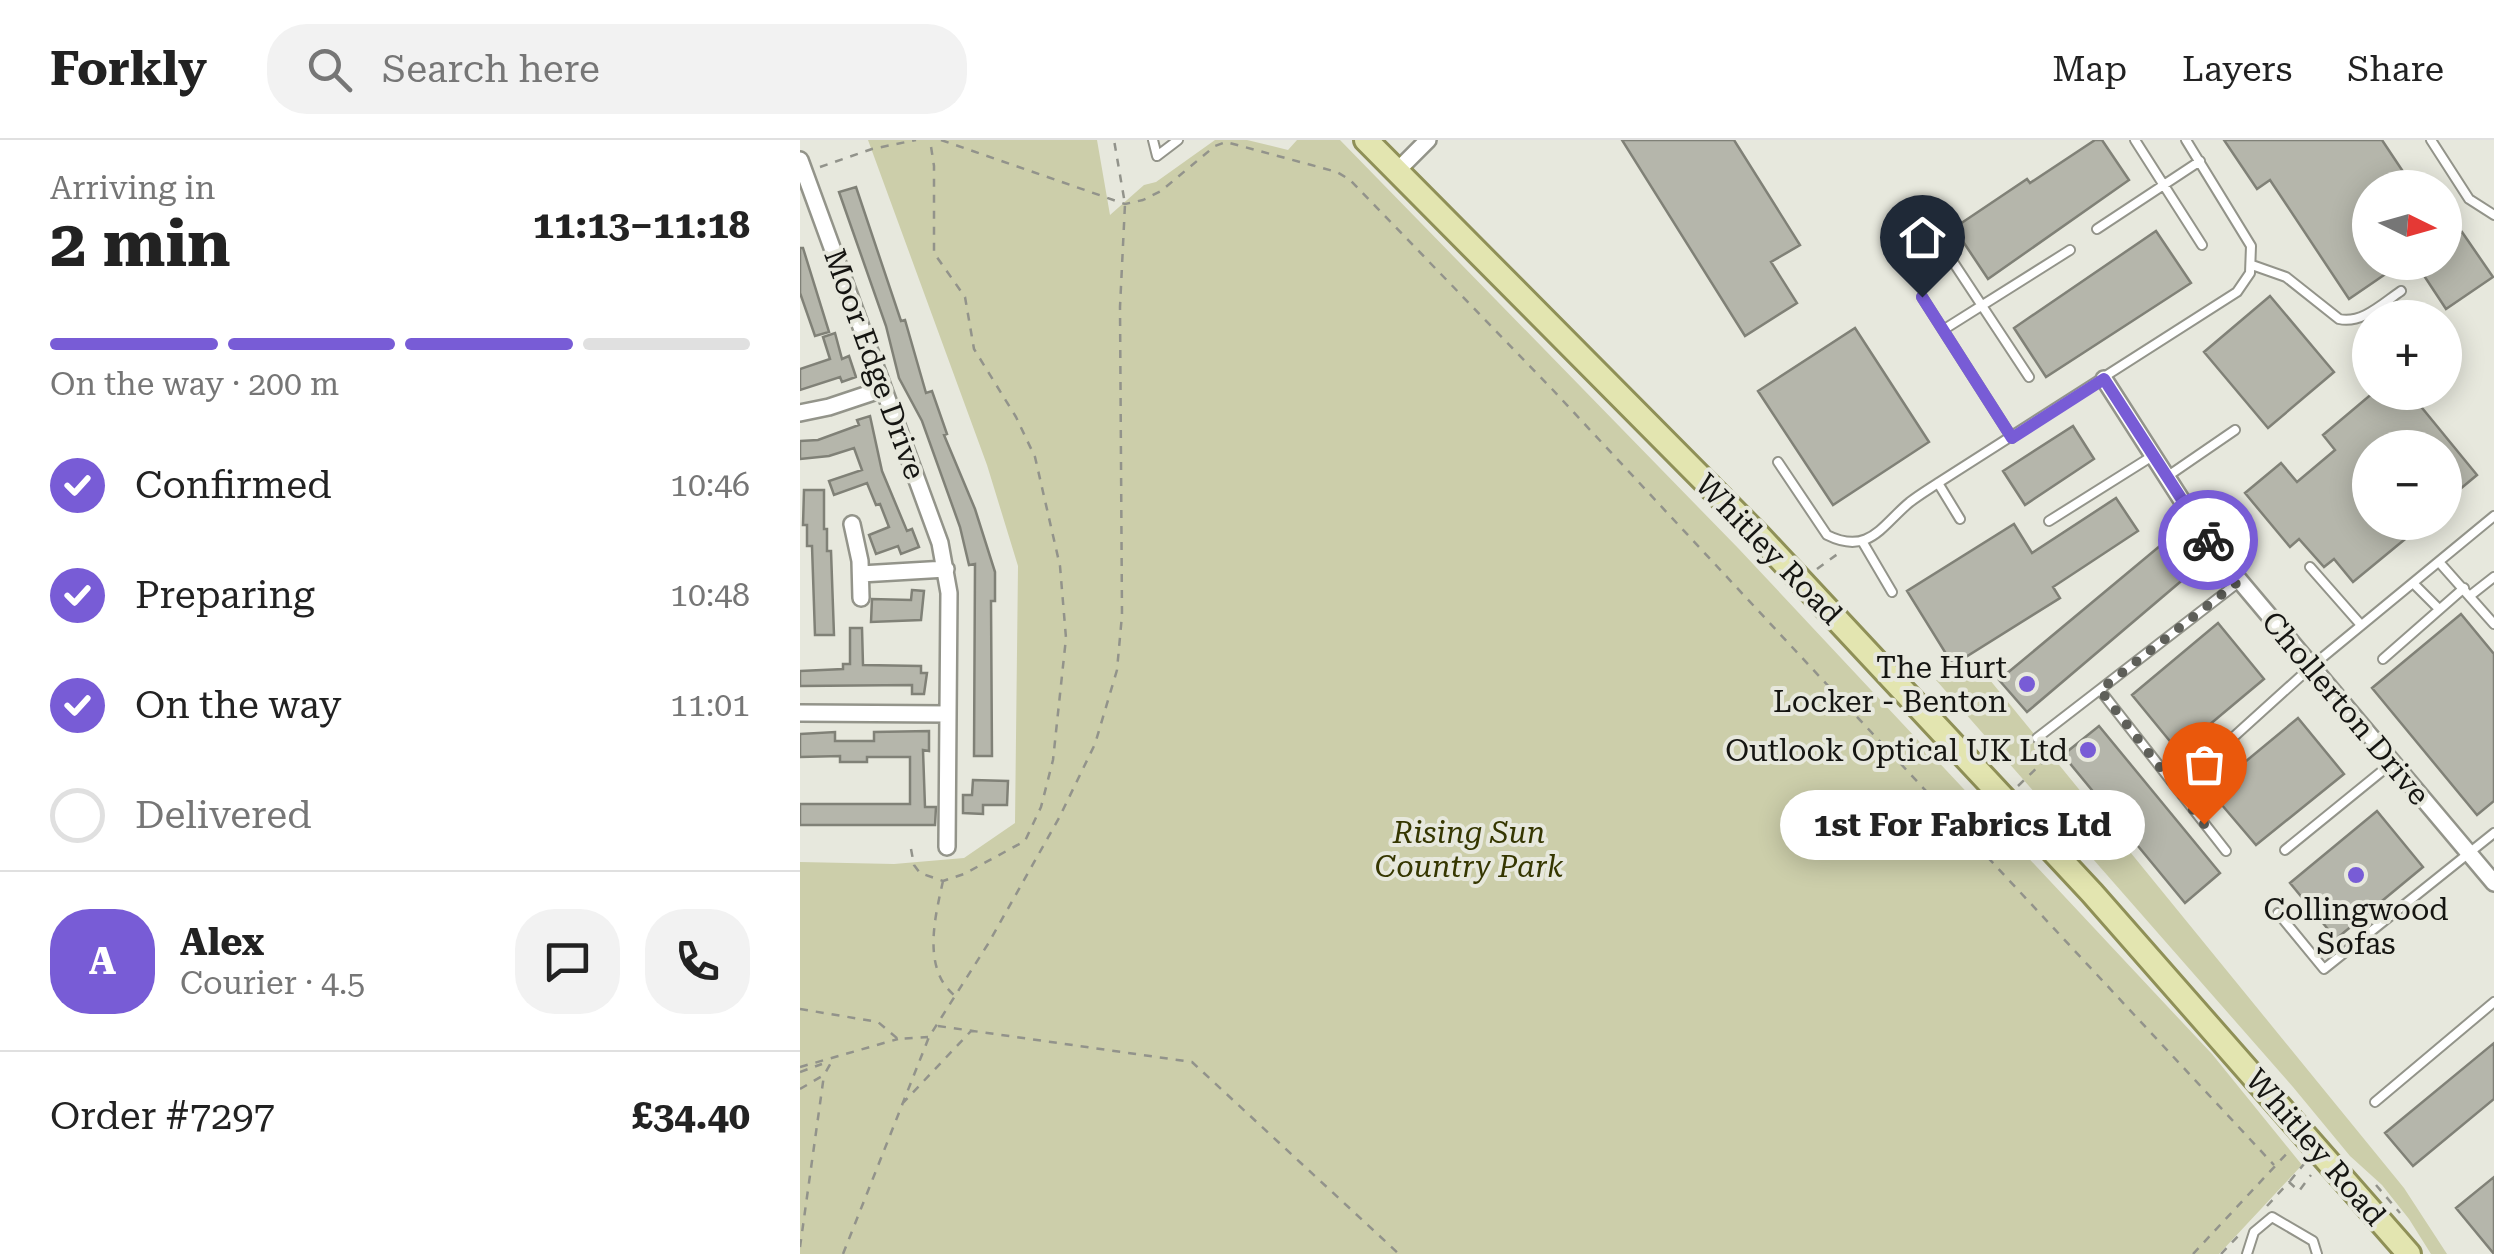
<!DOCTYPE html>
<meta charset="utf-8">
<style>
body{margin:0;font-family:"Roboto Serif",serif;background:#f2f2f2;color:#222;height:100vh;display:flex;flex-direction:column;font-size:38px;white-space:nowrap}
*{box-sizing:border-box;margin:0}
p{font-size:32px;color:#767676}
.icon{flex:none;width:55px;height:55px;fill:none;stroke:currentColor;stroke-width:2;stroke-linecap:round;stroke-linejoin:round}
.map{position:relative;flex:1;overflow:hidden}
.drawer{display:flex;flex-direction:column;background:#fff;width:800px}
.drawer>*{flex:none}
.needle{width:65px;rotate:95deg}
.fabs{position:absolute;left:1552px;top:30px;display:grid;gap:20px}
.fabs a{display:grid;place-items:center;width:110px;height:110px;border-radius:50%;background:#fff;box-shadow:0 5px 25px #0003;font-size:50px}
.pin{position:absolute;display:grid;place-items:center;width:85px;height:85px;color:#fff;margin:-102px -42px;border-radius:50% 50% 50% 0;rotate:-45deg;box-shadow:0 0 10px #0007}
.pin .icon{rotate:45deg}
.courier{position:absolute;display:grid;place-items:center;width:100px;height:100px;margin:-50px;border:8px solid #785cd6;border-radius:50%;background:#fff;color:#222;box-shadow:0 2px 12px #0007}
.bubble{position:absolute;height:70px;border-radius:35px;background:#fff;box-shadow:0 5px 25px #0003;font-size:32px;font-weight:700;line-height:70px;text-align:center}
.summary em{font-style:normal;font-weight:700}
.summary div{display:flex;flex-direction:column-reverse}
.summary{display:flex;align-items:center;justify-content:space-between;height:170px;padding:0 50px}
h1{font-size:65px;font-weight:700;line-height:75px}
.bar{display:grid;grid-template-columns:repeat(4,1fr);gap:15px 10px;align-content:center;height:120px;padding:0 50px}
.bar i{height:12px;border-radius:8px;background:#e0e0e0}
.bar .active{background:#785cd6}
.bar p{grid-column:span 4}
.line{display:flex;align-items:center;gap:25px;padding:0 50px;border-top:2px solid #e0e0e0}
.line div{flex:1}
.round{display:grid;place-items:center;flex:none;width:105px;height:105px;border-radius:40px;background:#f2f2f2}
ol{padding:0 50px;list-style:none}
li{display:flex;align-items:center;gap:30px;height:110px}
li p{margin-inline-start:auto}
li .icon{padding:10px;border-radius:50%;background:#785cd6;color:#fff;stroke-width:4}
li:last-child{color:#767676}
li i{width:55px;height:55px;border:5px solid #e0e0e0;border-radius:50%}
header{display:flex;align-items:center;gap:60px;box-sizing:border-box;height:140px;padding:0 50px;background:#fff;border-bottom:2px solid #e0e0e0}
header strong{font-size:48px}
nav{display:flex;gap:55px;margin-inline-start:auto;font-size:35px}
.search{width:700px;height:90px;background:#f2f2f2;display:flex;align-items:center;gap:25px;box-sizing:border-box;padding:0 35px;border-radius:40px;color:#767676;font-size:38px}
main{display:flex;flex:1;min-height:0}
.map>svg:first-child{display:block}
</style>
<header>
<strong>Forkly</strong>
<div class="search"><svg class="icon" aria-label="search" viewBox="0 0 24 24"><circle cx="10" cy="10" r="6"/><path d="M15 15l6 6"/></svg>Search here</div>
<nav><a>Map</a><a>Layers</a><a>Share</a></nav>
</header>
<main>
<section class="drawer">
<div class="summary"><div><h1>2 min</h1><p>Arriving in</p></div><em>11:13–11:18</em></div>
<div class="bar"><i class="active"></i><i class="active"></i><i class="active"></i><i></i><p>On the way · 200 m</p></div>
<ol>
<li><svg class="icon" aria-label="check" viewBox="0 0 24 24"><path d="M5 12l5 5 9-10"/></svg>Confirmed<p>10:46</p></li>
<li><svg class="icon" aria-label="check" viewBox="0 0 24 24"><path d="M5 12l5 5 9-10"/></svg>Preparing<p>10:48</p></li>
<li><svg class="icon" aria-label="check" viewBox="0 0 24 24"><path d="M5 12l5 5 9-10"/></svg>On the way<p>11:01</p></li>
<li><i></i>Delivered</li>
</ol>
<div class="line" style="height:180px"><b class="round" style="background:#785cd6;color:#fff">A</b><div><b>Alex</b><p>Courier · 4.5</p></div><a class="round"><svg class="icon" aria-label="chat" viewBox="0 0 24 24"><path d="M4 5h16v11H9l-5 4z"/></svg></a><a class="round"><svg class="icon" aria-label="phone" viewBox="0 0 24 24"><path d="M5 4h4l2 5-3 2q2 4 5 5l2-3 5 2v4C11 20 4 13 5 4z"/></svg></a></div>
<div class="line" style="height:130px"><div>Order #7297</div><b>£34.40</b></div>
</section>
<div class="map">
<svg width="1694" height="1114" viewBox="0 0 1694 1114">
<rect width="100%" height="100%" fill="#e7e8dd"/>
<path fill="#ccceaa" d="M68 0H297L310 75 344 45 356 42 415 0H447L488 10 497 0H540L938 408 1412 914 1502 1025 1419 1114H0V722L94 724 164 718 215 683 218 426 187 325Z
M1185 534 1604 1048 1647 1114H1631L1609 1079 1582 1045 1550 1016 1493 947 1136 540Z"/>
<path fill="#b5b6ab" stroke="#808177" stroke-width="2.5" d="M822 0H934L1000 105 971 122 997 163 945 196Z
M1295 0H1302L1329 40 1188 139 1154 88 1227 39 1230 43Z
M1424 0H1582L1614 48H1570V122H1603L1549 159 1470 40 1457 49Z
M56 47 101 181 105 180 126 253 132 251 147 294 144 295 175 369 195 432V461H191L192 616H174L175 424 169 425 160 387 122 281 99 238 86 186 39 52Z
M1356 91 1391 143 1246 237 1214 188Z
M1662 92 1693 137 1646 169 1615 122H1645V104Z
M0 108H3L29 192 15 196 0 153Z
M1470 156 1534 232 1468 288 1404 212Z
M1055 188 1129 302 1033 365 958 251Z
M35 193 42 219 49 216 56 237 42 242 40 237 0 250V229L30 219 23 197Z
M1574 252H1609L1677 335 1659 350 1645 334V308H1570V382H1599L1610 395 1553 442 1534 419 1524 427 1499 399 1490 407 1445 353 1481 323 1497 342 1535 310 1523 295Z
M70 276 82 331 107 391 112 389 119 407 101 414 98 406 76 414 69 395 89 387 80 364 76 365 67 343 34 355 29 341 62 330 54 308 29 316 0 319V301L18 300 59 285 57 280Z
M1273 286 1294 319 1225 365 1203 331Z
M4 350H24V389H27V411H31L34 495H15L12 406H7V385H3Z
M1316 358 1338 391 1253 447 1260 458 1153 525 1107 451 1214 384 1232 413Z
M1367 400 1393 431 1227 572 1199 540Z
M112 450 124 451 121 480 71 482 72 459 111 460Z
M1661 474 1694 514V661L1677 675 1572 548Z
M1418 483 1464 539 1378 611 1332 555Z
M50 488H62L63 525 121 526V533H127L124 554H112V545L0 546V531L43 529V524H50Z
M1498 578 1544 634 1456 705 1410 651Z
M1299 586 1420 733 1385 763 1263 615Z
M129 591V611L123 610 125 667H136L135 685H0V664H110V617H67V622H40V616L0 617V594L35 592V601H74V592Z
M173 640 208 641 207 665H183V674L163 673V655H172Z
M1577 671 1623 727 1536 799 1490 743Z
M1694 903V959L1613 1026 1585 993Z
M1694 1037V1114L1656 1068Z"/>
<g fill="none" stroke-linecap="round" stroke-linejoin="round">
<g stroke="#93948a" stroke-width="12">
<path id="service" d="M353 0 357 16 378 0
M1335 0 1402 105
M1631 0 1669 59 1694 75
M1297 89 1400 21
M1134 93 1229 237
M1452 125 1486 137 1539 179C1562 184 1582 164 1601 151
M1122 157 1212 298
M1143 190 1270 110
M978 322 1027 395C1069 416 1082 385 1110 362 1119 355 1129 349 1138 343L1437 152 1450 133 1451 106 1386 0
M1368 336 1435 290
M1138 343 1160 379
M1249 381 1354 315
M1062 401 1092 452
M1639 422 1694 484
M1510 427 1561 485
M1613 443 1639 469
M1671 455 1694 437
M1583 519 1664 448
M1300 550 1426 711
M1237 598 1439 442
M1407 621 1512 526 1694 376
M1485 710 1592 623
M1478 773 1524 829 1694 693
M1575 962 1694 862
M1447 1114 1454 1092 1472 1077 1513 1101 1517 1114"/>
</g>
<g stroke="#93948a" stroke-width="20">
<path id="minor" d="M0 20 140 403 149 453 148 574 0 573
M597 31 628 0
M1304 239 1413 409 1694 743
M0 273 29 267 83 249
M52 384 60 421 61 458
M61 434 146 429
M147 707 148 574"/>
</g>
<g stroke="#8f9057" stroke-width="28">
<path id="primary" d="M566 0 959 396 1292 753 1609 1114"/>
</g>
<path stroke="#92938b" stroke-width="2.5" stroke-dasharray="8 8" stroke-linecap="butt" d="M141 0 325 64 343 60 361 51 415 6 426 2 537 32 550 40 752 249 1474 1025
M20 27 72 9 116 0
M1017 429 1039 413
M1218 646 1242 623 1239 609
M111 709 114 725 120 733 143 741 164 734 225 701 241 667 253 620 266 498 260 426 235 317 216 277 174 209 165 157 134 113V26L130 0
M143 741C135 777 122 828 154 855
M0 869 78 882 98 899 128 897
M138 886 392 922 599 1114
M0 927 98 899
M0 932 22 924
M0 949 24 935 32 921
M102 964 172 890
M1490 1041 1504 1024
M1576 1045 1600 1073
M1467 1066 1489 1042 1499 1051 1511 1035
M0 1107 24 935
M43 1114 129 897 188 804 259 678 295 604 317 530 322 475 320 167 325 64 314 0
M1393 1114 1491 1009
M1421 1114 1441 1093"/>
<use href="#service" stroke="#fff" stroke-width="8"/>
<use href="#minor" stroke="#fff" stroke-width="15"/>
<use href="#primary" stroke="#e3e5b0" stroke-width="22"/>
</g>
<g fill="none" stroke-linecap="round" stroke-linejoin="round">
<path stroke="#5e5f59" stroke-width="10" stroke-dasharray="0 18" d="M1404 684 1300 550 1439 441 1408 400"/>
<path stroke="#785cd6" stroke-width="12" d="M1122 157 1212 298 1304 239 1408 400"/>
</g>
<g fill="#785cd6" stroke="#e7e8dd" stroke-width="4">
<circle cx="1227" cy="544" r="10"/>
<circle cx="1288" cy="610" r="10"/>
<circle cx="1556" cy="735" r="10"/>
</g>
<g text-anchor="middle" dominant-baseline="central" stroke-width="8" stroke-linejoin="round" paint-order="stroke">
<g font-size="30" fill="#151512" stroke="#e7e8dd">
<text transform="translate(75 224) rotate(70)">Moor Edge Drive</text>
<text transform="translate(969 409) rotate(46)">Whitley Road</text>
<text transform="translate(1546 568) rotate(50)">Chollerton Drive</text>
<text transform="translate(1516 1007) rotate(49)">Whitley Road</text>
</g>
<g font-size="30" fill="#151512" stroke="#e7e8dd" text-anchor="end">
<text x="1207" y="527">The Hurt<tspan x="1207" dy="34">Locker - Benton</tspan></text>
<text x="1268" y="610">Outlook Optical UK Ltd</text>
<text x="1556" y="769" text-anchor="middle">Collingwood<tspan x="1556" dy="34">Sofas</tspan></text>
</g>
<g font-size="30" font-style="italic" fill="#353600" stroke="#e7e8dd">
<text x="669" y="692">Rising Sun<tspan x="669" dy="34">Country Park</tspan></text>
</g>
</g>
</svg>
<div class="fabs">
<a><svg class="needle" viewBox="-14 -14 28 28"><path d="M0-13l5 13h-10z" fill="#e53935"/><path d="M0 13l5-13h-10z" fill="#767676"/></svg></a>
<a>+</a>
<a>−</a>
</div>
<div class="pin" style="left:1404px;top:684px;background:#ea580c"><svg class="icon" aria-label="bag" viewBox="0 0 24 24"><path d="M5 8h14l-1 12H6zM9 8a3 3 0 0 1 6 0"/></svg></div>
<div class="pin" style="left:1122px;top:157px;background:#1f2937"><svg class="icon" aria-label="home" viewBox="0 0 24 24"><path d="M3 11l9-7 9 7M6 9v11h12V9"/></svg></div>
<div class="courier" style="left:1408px;top:400px"><svg class="icon" aria-label="bike" viewBox="0 0 24 24"><circle cx="6" cy="16" r="4"/><circle cx="18" cy="16" r="4"/><path d="M6 16l4-8h5l3 8M10 8l3 8H6M13 5h3"/></svg></div>
<div class="bubble" style="left:980px;top:650px;width:365px">1st For Fabrics Ltd</div>
</div>
</main>
